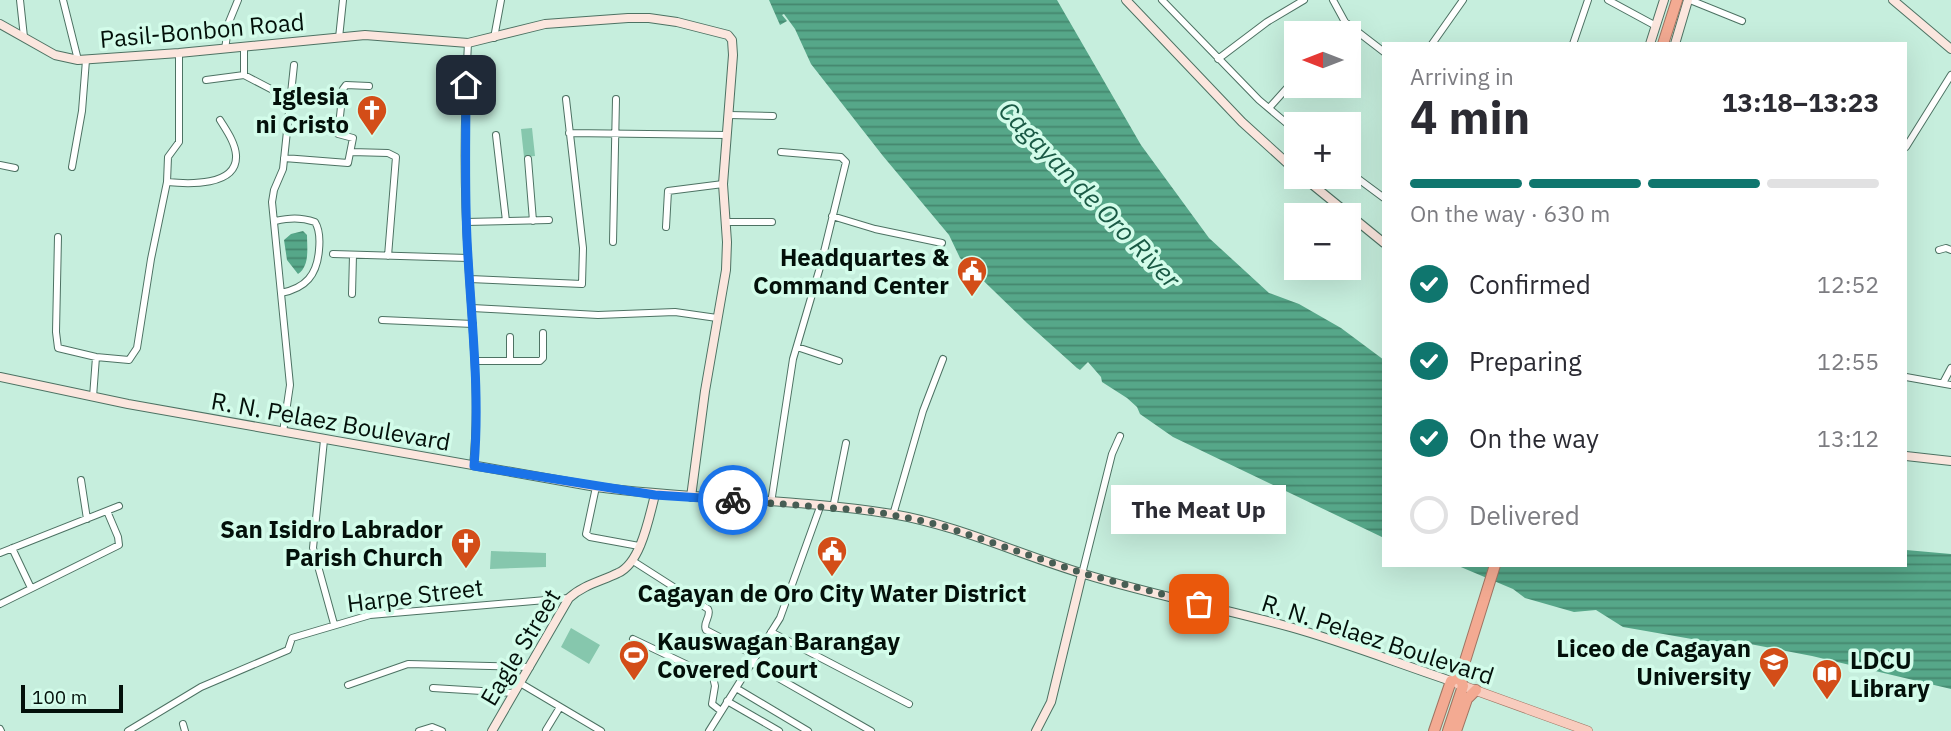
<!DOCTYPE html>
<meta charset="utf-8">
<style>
body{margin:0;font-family:"IBM Plex Sans",sans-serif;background:#f2f2f3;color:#2b2b33;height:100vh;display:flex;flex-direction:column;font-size:26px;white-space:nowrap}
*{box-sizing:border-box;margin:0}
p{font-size:23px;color:#7c7c81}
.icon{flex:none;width:38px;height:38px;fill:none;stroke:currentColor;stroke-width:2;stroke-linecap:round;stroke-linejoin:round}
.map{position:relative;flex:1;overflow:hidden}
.drawer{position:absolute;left:1382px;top:42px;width:525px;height:525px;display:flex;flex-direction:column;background:#fff;border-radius:0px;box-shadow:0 7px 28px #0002}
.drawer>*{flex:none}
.needle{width:46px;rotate:270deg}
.buttons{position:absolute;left:1284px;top:21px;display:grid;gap:14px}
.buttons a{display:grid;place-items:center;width:77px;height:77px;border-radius:0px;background:#fff;box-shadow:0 7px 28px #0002;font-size:35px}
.scale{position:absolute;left:21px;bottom:18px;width:102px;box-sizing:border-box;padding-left:7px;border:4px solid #03100a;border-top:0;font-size:19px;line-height:24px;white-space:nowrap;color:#03100a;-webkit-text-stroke:5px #d3fcea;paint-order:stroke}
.pin{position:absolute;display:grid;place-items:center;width:60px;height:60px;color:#fff;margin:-30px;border-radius:14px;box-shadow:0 4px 10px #0006}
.courier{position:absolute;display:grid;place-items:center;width:70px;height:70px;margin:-35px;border:5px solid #1a73e8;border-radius:50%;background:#fff;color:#222;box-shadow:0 2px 9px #0007}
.bubble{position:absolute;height:49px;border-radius:0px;background:#fff;box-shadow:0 7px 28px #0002;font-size:23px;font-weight:800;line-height:49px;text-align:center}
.summary em{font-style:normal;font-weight:800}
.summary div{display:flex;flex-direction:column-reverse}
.summary{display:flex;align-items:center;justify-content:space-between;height:119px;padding:0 28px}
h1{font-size:46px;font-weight:800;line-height:52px}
.bar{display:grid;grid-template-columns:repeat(4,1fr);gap:10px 7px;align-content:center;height:84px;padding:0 28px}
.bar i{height:9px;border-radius:5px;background:#e1e1e2}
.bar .selected{background:#0f766e}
.bar p{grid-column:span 4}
ol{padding:0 28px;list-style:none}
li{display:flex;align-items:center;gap:21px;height:77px}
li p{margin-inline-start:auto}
li .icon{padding:7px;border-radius:50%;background:#0f766e;color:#fff;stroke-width:4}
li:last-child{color:#7c7c81}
li i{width:38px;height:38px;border:4px solid #e1e1e2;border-radius:50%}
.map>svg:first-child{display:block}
</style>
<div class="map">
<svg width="1951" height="731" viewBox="0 0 1951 731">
<defs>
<pattern id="water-rules" width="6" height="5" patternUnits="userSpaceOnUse" patternTransform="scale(1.75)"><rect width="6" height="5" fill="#56a789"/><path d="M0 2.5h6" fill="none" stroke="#45876e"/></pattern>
</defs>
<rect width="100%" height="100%" fill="#c6eedd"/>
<path fill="#86c7ad" d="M532 128 535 156 524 157 521 129Z
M491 551 546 553V567L490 569Z
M571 628 600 645 589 664 561 647Z"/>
<path fill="url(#water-rules)" d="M769 0H1057L1141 145 1209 238 1269 293 1299 304 1341 328 1384 360V538L1173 437 1140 414 1137 407 1127 398 1102 382 1101 377 1088 362 1080 370 1077 368 1027 323 960 258 949 235 883 156 811 64 795 29 784 14 782 15 787 21 780 25Z
M303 231 307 235C307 248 310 266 298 274L287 260 284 240 291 234Z
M1906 550 1951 554V689L1812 656 1729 640 1709 642 1623 627 1596 610 1574 612 1525 598 1513 589 1456 565H1906Z"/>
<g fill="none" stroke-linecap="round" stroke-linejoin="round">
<g stroke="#4d7263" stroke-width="8">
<path id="street" d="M20 0 24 37
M63 0 78 60
M1162 0 1259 100 1297 132
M1333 0 1345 22 1384 52
M1608 0 1656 26
M1690 0 1742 21
M339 38 343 0
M494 38 501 0
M468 43C464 114 463 187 468 258 472 328 480 396 473 466
M1432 44 1463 0
M1573 44 1588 0
M244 47V75L290 99
M225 49 229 22 238 0
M1218 59 1267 22 1304 0
M206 80 244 75
M1269 108 1296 78
M729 115 773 116
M569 133 727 135
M496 135 506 221
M1906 147 1951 75
M351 152 388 153 396 157 388 256
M284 158 348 163 353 138 338 134 343 89 346 85 369 86
M528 159 533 221
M0 165 15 168
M72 167 82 111 86 60
M1349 172 1384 198
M167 182 168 157 179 142V53
M832 216 875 229 942 243
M275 221C289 218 300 217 315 222 320 230 320 240 319 250 317 275 306 288 281 293
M466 222 549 220
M725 222H772
M666 227 668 191 723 184
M58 237 56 332 58 348 96 357 129 360 137 348 151 259 167 182C187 184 238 187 236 155 235 142 226 130 220 120
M613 242 616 99
M1939 250 1946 248 1951 250
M333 254 468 258
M470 279 582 284 583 248 566 99
M352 294 353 255
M472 308 598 315 675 312 717 318
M382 320 473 324
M797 347 839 361
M475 361H540L543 358V333
M510 361V337
M1906 377 1951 385
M1943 383 1951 368
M93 397 96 357
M283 432 290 385 272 202 274 190 283 169 294 65
M324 440 313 548 334 624
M81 480 87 519
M596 487 586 534 590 537 639 546
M771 503 793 359 821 264 846 162 841 157 781 152
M833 508 846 443
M893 515 923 411 943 359
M12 548 31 588
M0 553 119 506
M633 561 708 609C712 616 702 623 706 630L756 656
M1082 574 1112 454 1120 436
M0 604 119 545 118 537 107 511
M771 632 909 704
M633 639 713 677 715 686 712 704 721 711
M752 663 871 731
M520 683 601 731
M348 685 408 664 530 667
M433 688 514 693
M736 688 808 731
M727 701 779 731
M183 724 185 731
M0 729 1 731
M546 730 560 707
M128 731 201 687 288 650 292 638 370 615 569 598
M419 731 432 727 442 731
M709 731 780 618 820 507"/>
</g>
<g stroke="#4d7263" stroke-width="10">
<path id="secondary" d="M1126 0 1242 122 1297 172
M1893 0 1951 49
M0 24 55 55 78 60 179 53 365 35 468 43 545 24 628 18H649L677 22 728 35 732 40 733 55 723 184 727 242 726 270 705 391 691 497
M1650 44 1664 0
M1675 44 1688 0
M1303 177 1384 243
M0 377 128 404 596 487C694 500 794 498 892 514 958 525 1020 555 1084 574 1152 595 1221 608 1290 627 1344 642 1397 663 1451 681
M1906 456 1951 461
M492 731 569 598C583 585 602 581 618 573 641 563 649 517 655 495
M1036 731 1051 702 1082 574"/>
</g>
<g stroke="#9f7462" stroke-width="10">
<path id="primary" d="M1458 684 1588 731"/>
</g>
<g stroke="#9f7462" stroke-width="12">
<path id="highway" d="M1663 44 1677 0
M1434 731 1451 681 1460 677
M1448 731 1463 686 1460 677 1495 565
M1456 731 1467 699 1476 690"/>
</g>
<use href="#street" stroke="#fff" stroke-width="6"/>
<use href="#secondary" stroke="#fbe6de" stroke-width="8"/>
<use href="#primary" stroke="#f8ccbe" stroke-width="9"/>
<use href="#highway" stroke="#f3aa92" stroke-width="10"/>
</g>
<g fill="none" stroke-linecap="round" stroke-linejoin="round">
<path stroke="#475e54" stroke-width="7" stroke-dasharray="0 12.6" d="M733 500 871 511 914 519 943 526 1082 573 1199 604"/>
<path stroke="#1a73e8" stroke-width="9" d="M466 85C466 142 464 200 468 257 472 327 480 396 474 466L655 495 733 500"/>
</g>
<defs>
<g id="church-pin" transform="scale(1.575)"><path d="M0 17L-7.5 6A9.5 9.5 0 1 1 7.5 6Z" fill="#d34d18" stroke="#d3fcea"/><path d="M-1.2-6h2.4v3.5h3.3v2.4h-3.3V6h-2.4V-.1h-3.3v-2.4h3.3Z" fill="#fff"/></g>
<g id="civic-pin" transform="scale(1.575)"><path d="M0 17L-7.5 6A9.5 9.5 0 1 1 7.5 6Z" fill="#d34d18" stroke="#d3fcea"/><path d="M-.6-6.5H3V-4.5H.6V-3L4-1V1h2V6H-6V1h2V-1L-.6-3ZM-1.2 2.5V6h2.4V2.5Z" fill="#fff"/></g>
<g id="stadium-pin" transform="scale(1.575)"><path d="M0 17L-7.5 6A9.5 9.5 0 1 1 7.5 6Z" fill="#d34d18" stroke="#d3fcea"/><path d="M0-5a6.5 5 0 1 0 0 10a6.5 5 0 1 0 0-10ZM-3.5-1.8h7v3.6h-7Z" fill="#fff"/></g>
<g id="university-pin" transform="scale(1.575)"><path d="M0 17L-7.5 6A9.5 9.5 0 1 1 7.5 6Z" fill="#d34d18" stroke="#d3fcea"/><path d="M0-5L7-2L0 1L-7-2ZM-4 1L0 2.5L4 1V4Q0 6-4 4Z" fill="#fff"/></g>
<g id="library-pin" transform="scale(1.575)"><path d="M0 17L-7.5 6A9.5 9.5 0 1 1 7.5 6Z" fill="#d34d18" stroke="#d3fcea"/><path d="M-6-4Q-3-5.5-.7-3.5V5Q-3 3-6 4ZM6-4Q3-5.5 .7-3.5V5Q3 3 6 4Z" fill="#fff"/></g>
</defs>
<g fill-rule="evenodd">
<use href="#church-pin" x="372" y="110"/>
<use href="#civic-pin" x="972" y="271"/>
<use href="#church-pin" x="466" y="543"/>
<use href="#civic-pin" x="832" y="551"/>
<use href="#stadium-pin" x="634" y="655"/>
<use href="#university-pin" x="1774" y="662"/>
<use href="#library-pin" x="1827" y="674"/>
</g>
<g text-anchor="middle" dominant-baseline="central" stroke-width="7" stroke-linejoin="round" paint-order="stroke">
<g font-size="24" fill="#03100a" stroke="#d3fcea">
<text transform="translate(202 30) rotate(-5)">Pasil-Bonbon Road</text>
<text transform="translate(331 421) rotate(10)">R. N. Pelaez Boulevard</text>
<text transform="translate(415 595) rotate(-7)">Harpe Street</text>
<text transform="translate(1378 639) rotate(18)">R. N. Pelaez Boulevard</text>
<text transform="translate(520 647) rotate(-59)">Eagle Street</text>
</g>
<g font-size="24" font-weight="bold" fill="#03100a" stroke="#d3fcea" text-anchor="end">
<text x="349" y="96">Iglesia<tspan x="349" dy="28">ni Cristo</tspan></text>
<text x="949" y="257">Headquartes &amp;<tspan x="949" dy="28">Command Center</tspan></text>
<text x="443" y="529">San Isidro Labrador<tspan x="443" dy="28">Parish Church</tspan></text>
<text x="832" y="593" text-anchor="middle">Cagayan de Oro City Water District</text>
<text x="657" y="641" text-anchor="start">Kauswagan Barangay<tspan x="657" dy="28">Covered Court</tspan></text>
<text x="1751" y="648">Liceo de Cagayan<tspan x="1751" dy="28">University</tspan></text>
<text x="1850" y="660" text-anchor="start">LDCU<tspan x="1850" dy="28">Library</tspan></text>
</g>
<g font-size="26" font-style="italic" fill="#1a5a45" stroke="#d3fcea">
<text transform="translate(1090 194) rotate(46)">Cagayan de Oro River</text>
</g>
</g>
</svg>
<div class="buttons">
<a><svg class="needle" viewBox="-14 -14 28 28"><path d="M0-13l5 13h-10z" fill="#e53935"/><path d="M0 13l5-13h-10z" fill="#7c7c81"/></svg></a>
<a>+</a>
<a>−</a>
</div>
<div class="scale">100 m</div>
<div class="pin" style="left:1199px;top:604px;background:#ea580c"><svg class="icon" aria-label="bag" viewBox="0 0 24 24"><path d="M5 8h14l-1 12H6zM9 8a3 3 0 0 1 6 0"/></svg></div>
<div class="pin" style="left:466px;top:85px;background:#1f2937"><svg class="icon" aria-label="home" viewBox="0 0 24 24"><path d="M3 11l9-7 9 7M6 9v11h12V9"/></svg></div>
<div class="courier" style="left:733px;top:500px"><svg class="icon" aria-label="bike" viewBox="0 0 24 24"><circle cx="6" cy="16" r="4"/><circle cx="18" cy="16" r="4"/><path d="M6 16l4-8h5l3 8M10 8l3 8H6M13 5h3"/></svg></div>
<div class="bubble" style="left:1111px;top:485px;width:175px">The Meat Up</div>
<section class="drawer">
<div class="summary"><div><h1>4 min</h1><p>Arriving in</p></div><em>13:18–13:23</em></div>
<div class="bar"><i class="selected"></i><i class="selected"></i><i class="selected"></i><i></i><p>On the way · 630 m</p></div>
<ol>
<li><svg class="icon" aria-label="check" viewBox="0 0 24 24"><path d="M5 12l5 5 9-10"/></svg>Confirmed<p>12:52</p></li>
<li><svg class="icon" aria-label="check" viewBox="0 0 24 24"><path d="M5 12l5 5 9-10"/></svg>Preparing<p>12:55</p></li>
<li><svg class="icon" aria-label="check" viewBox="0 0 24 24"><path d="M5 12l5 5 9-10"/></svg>On the way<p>13:12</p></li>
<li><i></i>Delivered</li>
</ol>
</section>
</div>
